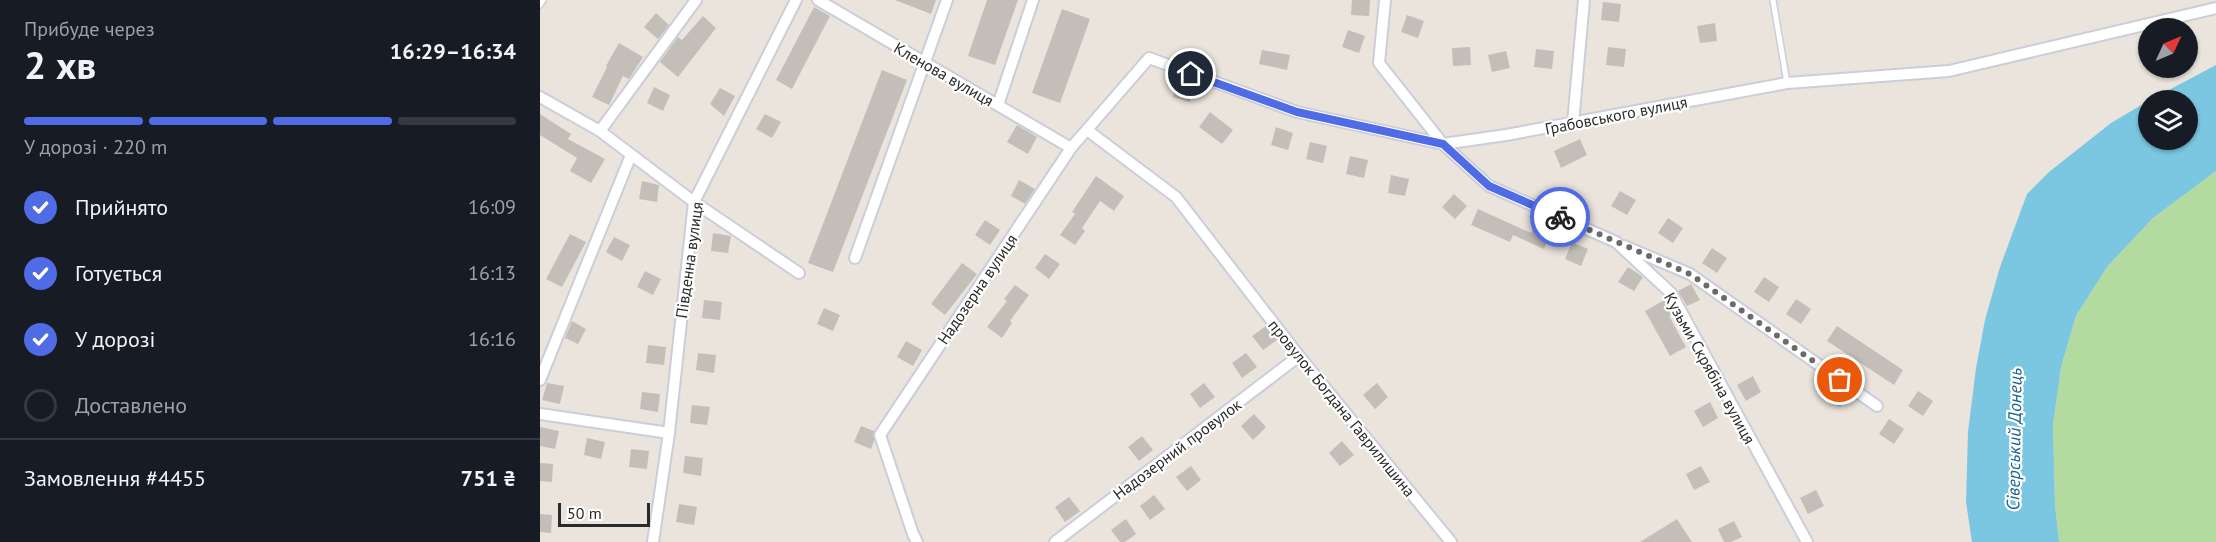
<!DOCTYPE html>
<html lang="uk">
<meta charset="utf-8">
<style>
body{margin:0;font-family:"PT Sans",sans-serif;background:#20242c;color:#f1f3f6;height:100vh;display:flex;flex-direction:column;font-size:22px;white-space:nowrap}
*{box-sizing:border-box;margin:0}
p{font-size:20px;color:#9ea1a6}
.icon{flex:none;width:33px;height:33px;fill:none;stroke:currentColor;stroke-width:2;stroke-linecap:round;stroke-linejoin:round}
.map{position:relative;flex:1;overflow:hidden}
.side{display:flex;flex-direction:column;background:#171b24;width:540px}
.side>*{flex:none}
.needle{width:39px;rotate:46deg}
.buttons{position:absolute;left:1598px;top:18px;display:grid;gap:12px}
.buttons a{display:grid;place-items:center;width:60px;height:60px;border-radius:50%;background:#171b24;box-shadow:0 2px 4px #0004;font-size:30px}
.scale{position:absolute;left:18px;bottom:15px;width:92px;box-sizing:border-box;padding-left:6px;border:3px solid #2a2a2a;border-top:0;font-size:16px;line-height:21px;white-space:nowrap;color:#2a2a2a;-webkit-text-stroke:4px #fff;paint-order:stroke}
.pin{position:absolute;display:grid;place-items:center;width:51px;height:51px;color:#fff;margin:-26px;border:3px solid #fff;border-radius:50%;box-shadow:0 2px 6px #0007}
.courier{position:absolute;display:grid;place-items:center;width:60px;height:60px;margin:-30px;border:4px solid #4f6be5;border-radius:50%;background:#fff;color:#222;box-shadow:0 2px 8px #0007}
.head em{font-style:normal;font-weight:700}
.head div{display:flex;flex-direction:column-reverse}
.head{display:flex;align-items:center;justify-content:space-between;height:102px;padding:0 24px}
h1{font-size:39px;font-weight:700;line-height:45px}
.bar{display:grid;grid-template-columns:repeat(4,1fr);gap:9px 6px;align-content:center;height:72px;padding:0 24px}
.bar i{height:8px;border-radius:4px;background:#363941}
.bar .on{background:#4f6be5}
.bar p{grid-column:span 4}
.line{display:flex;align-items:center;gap:15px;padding:0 24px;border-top:2px solid #363941}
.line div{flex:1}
ol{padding:0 24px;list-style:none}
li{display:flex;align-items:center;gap:18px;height:66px}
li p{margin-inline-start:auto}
li .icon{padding:6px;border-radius:50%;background:#4f6be5;color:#fff;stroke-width:4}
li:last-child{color:#9ea1a6}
li i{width:33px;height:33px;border:3px solid #363941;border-radius:50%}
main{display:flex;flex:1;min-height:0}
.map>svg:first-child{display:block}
</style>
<main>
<section class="side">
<div class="head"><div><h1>2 хв</h1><p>Прибуде через</p></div><em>16:29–16:34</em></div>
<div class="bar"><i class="on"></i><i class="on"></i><i class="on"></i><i></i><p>У дорозі · 220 m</p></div>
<ol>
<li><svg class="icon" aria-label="check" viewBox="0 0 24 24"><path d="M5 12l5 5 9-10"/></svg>Прийнято<p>16:09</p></li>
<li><svg class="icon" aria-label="check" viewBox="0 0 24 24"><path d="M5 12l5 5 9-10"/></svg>Готується<p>16:13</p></li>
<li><svg class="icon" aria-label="check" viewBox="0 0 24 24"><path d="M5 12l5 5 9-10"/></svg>У дорозі<p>16:16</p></li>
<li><i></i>Доставлено</li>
</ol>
<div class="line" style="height:78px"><div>Замовлення #4455</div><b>751 ₴</b></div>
</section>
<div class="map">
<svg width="1676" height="542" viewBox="0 0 1676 542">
<rect width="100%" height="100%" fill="#eae4dd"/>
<path fill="#b4db9f" d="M1676 171V542H1519L1515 504 1513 425 1521 367 1536 316 1567 267 1613 218Z"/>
<path fill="#7bc6e1" d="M1676 65V171L1613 218 1567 267 1536 316 1521 367 1513 425 1515 504 1519 542H1432L1426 502 1428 432 1436 368 1445 320 1460 267 1487 194 1509 172 1571 123 1608 101V140H1647V100H1610Z"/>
<path fill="#c3bfb8" d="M355 0H396L391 14Z
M447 0H478L455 65 428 56Z
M812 0H830L829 16 811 15Z
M1063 2 1081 4 1079 22 1061 20Z
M274 7 290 16 252 89 236 80Z
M522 9 550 19 520 103 492 93Z
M116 13 129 25 118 39 104 27Z
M867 15 884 21 878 38 861 32Z
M163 16 176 28 138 77 120 62 138 37 142 40Z
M1175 23 1177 41 1160 43 1157 26Z
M808 30 825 36 819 53 802 47Z
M79 43 103 57 89 79 83 76 69 105 52 97 67 67 66 66Z
M930 47 931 65 913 66 912 48Z
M1068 47 1086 49 1084 67 1066 65Z
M996 49 1014 51 1012 69 994 67Z
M722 50 750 55 747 70 719 64Z
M966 51 970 68 952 72 948 55Z
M342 70 367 80 293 272 268 263Z
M638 80 655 85 650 102 633 97Z
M114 87 130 95 123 111 107 103Z
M180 88 195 96 184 116 170 104Z
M670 112 693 130 682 144 659 127Z
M0 114 31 134 28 139 65 159 51 183 30 171 37 158 0 135Z
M225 114 241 122 232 138 216 129Z
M477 125 497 137 488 154 467 142Z
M736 127 753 133 748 150 731 145Z
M1040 139 1047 155 1021 168 1014 151Z
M770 142 787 146 783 163 766 159Z
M810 156 828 160 824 178 806 174Z
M851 175 869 179 865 196 848 193Z
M556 176 584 196 574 211 560 201 542 228 545 231 535 245 520 235 535 214 532 212Z
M479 180 495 189 485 204 471 196Z
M102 181 119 185 117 202 99 199Z
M1080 191 1096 200 1087 215 1071 206Z
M914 194 927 206 915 219 902 207Z
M938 209 991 233 995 225 1011 232 1004 249 973 235 970 242 931 225Z
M1128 218 1143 228 1133 243 1118 233Z
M445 220 460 230 450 245 435 235Z
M173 233 191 236 188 253 171 251Z
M30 234 46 242 22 287 6 279Z
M74 237 90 245 82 261 66 252Z
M1032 242 1048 249 1041 266 1025 259Z
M1172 248 1187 258 1177 273 1162 263Z
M505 254 520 264 509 279 495 268Z
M422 263 437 274 405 315 391 304Z
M1088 267 1103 277 1094 291 1078 282Z
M105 271 121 279 113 295 97 287Z
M1224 277 1239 287 1229 302 1214 292Z
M1151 284 1160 300 1147 306 1138 291Z
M475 285 489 295 470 321 472 323 462 338 447 327 467 301 464 299Z
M1126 299 1134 314 1129 316 1146 347 1130 356 1105 311Z
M1256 299 1271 309 1261 324 1246 314Z
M164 300 182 302 180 320 162 318Z
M284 308 300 315 293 331 277 324Z
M32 321 46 329 38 344 25 338Z
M726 326 737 340 723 350 712 336Z
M1297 326 1363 370 1354 385 1287 341Z
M366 341 382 350 373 366 357 357Z
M108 345 126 347 124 365 106 363Z
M158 353 176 355 174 373 156 370Z
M706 353 717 367 702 378 692 363Z
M1213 376 1221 392 1206 401 1197 385Z
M7 383 24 386 20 404 2 400Z
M664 383 675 397 660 408 650 394Z
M837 383 848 397 835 409 823 395Z
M1293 384 1307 394 1300 407 1285 398Z
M1378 391 1393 401 1383 416 1368 406Z
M102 392 120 394 118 412 100 409Z
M1170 402 1178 418 1163 427 1154 411Z
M152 405 170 407 167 425 150 423Z
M714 414 726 427 713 440 701 426Z
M1349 419 1364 429 1354 444 1339 434Z
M321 426 334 431V441L331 449 314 442Z
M0 427 19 431 15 449 0 446Z
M602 436 613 450 599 461 588 447Z
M47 438 65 442 61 459 44 455Z
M802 441 814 455 800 466 789 453Z
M91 449 109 451 107 469 89 467Z
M145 456 163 458 161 476 143 473Z
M0 463 13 464 12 482 0 481Z
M651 466 661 480 647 491 636 477Z
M1161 466 1170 482 1154 490 1146 474Z
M1276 490 1284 506 1268 514 1260 498Z
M614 495 625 509 610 520 600 506Z
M529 497 540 511 525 522 515 507Z
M139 504 157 507 154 525 136 522Z
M0 514 12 515 11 533 0 532Z
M586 519 596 534 585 542H580L571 530Z
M1137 519 1152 542H1100Z
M1194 521 1202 537 1191 542H1184L1178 529Z"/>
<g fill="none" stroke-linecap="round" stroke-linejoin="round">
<g stroke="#cbceda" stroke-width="8">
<path id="lane" d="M1233 0 1247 83
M0 5 3 0"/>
</g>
<g stroke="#cbceda" stroke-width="14">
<path id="street" d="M278 0 531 148
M845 0 839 63 903 144 966 135 1247 83 1409 71 1676 8
M0 97 60 131 154 202 259 273
M458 105 493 0
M1033 123 1044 0
M547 130 636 197 759 356 911 542
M60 131 156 0
M1084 246 1150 274 1337 406
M315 258 407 0
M0 380 91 155
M0 414 129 433
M113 542 129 433 154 202 256 0
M377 542 373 534 340 435 531 148 609 58 757 112 903 144 949 186 1076 242 1131 293 1267 542
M515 542 759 356"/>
</g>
<use href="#lane" stroke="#fff" stroke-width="5"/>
<use href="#street" stroke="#fff" stroke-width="10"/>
</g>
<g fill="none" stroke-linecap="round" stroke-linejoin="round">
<path stroke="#6d6b69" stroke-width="6" stroke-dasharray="0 10.8" d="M1020 217 1150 274 1300 380"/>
<path stroke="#4f6be5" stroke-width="8" d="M651 74 757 112 903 144 949 186 1020 217"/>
</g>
<g text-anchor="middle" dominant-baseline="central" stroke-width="4.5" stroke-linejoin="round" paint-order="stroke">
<g font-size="16" fill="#2a2a2a" stroke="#fff">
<text transform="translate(404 74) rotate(30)">Кленова вулиця</text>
<text transform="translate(1076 115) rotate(-11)">Грабовського вулиця</text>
<text transform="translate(149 260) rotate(-82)">Південна вулиця</text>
<text transform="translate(437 289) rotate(-56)">Надозерна вулиця</text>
<text transform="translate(1170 368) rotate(61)">Кузьми Скрябіна вулиця</text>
<text transform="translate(802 408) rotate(51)">провулок Богдана Гаврилишина</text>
<text transform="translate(637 449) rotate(-37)">Надозерний провулок</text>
</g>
<g font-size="18" font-style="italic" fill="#1c658b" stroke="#fff">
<text transform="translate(1474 439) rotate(-89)">Сіверський Донець</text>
</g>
</g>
</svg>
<div class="buttons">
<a><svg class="needle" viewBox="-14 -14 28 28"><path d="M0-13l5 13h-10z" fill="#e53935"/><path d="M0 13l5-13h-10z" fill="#9ea1a6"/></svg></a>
<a><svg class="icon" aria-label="layers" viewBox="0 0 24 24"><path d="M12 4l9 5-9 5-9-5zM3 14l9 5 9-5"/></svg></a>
</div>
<div class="scale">50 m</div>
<div class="pin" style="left:1300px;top:380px;background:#ea580c"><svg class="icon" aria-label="bag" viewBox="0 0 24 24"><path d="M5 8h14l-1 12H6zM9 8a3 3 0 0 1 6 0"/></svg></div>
<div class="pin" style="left:651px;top:74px;background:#1f2937"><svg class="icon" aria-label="home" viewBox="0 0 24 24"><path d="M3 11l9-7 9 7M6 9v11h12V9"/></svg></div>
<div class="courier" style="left:1020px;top:217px"><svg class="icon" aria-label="bike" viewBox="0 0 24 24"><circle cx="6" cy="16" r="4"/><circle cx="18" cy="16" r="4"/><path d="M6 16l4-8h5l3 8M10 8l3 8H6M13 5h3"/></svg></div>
</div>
</main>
